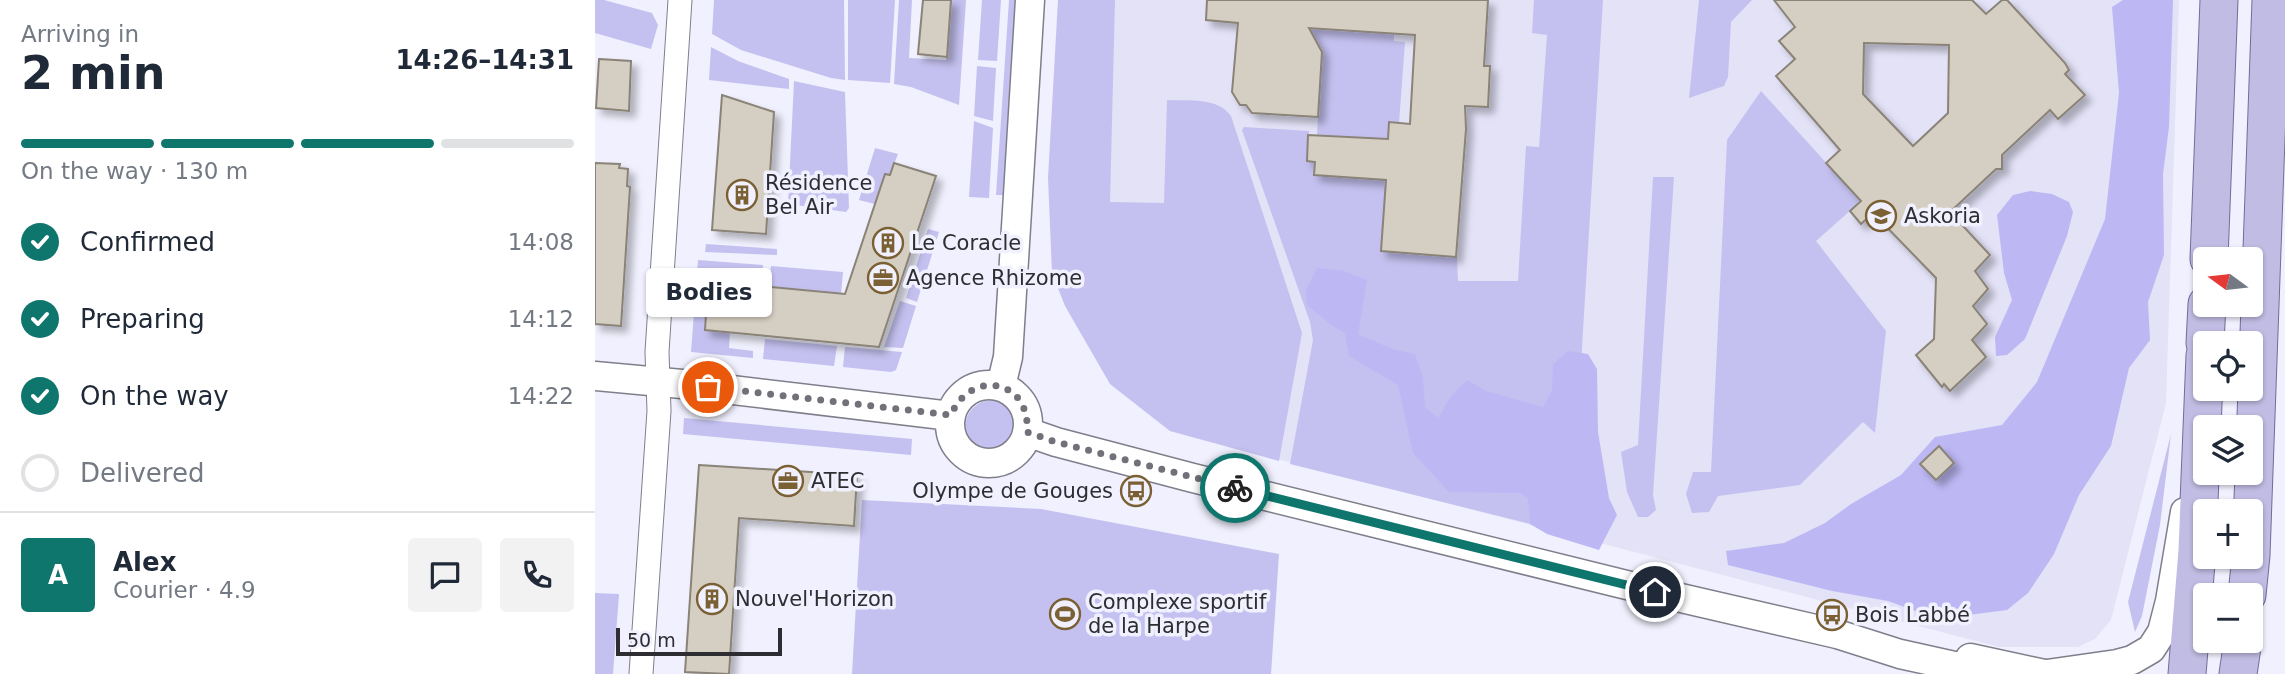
<!DOCTYPE html>
<meta charset="utf-8">
<style>
body{margin:0;font-family:"DejaVu Sans",sans-serif;background:#f2f2f3;color:#1f2937;height:100vh;display:flex;flex-direction:column;font-size:26px;white-space:nowrap}
*{box-sizing:border-box;margin:0}
p{font-size:23px;color:#747a83}
.icon{flex:none;width:38px;height:38px;fill:none;stroke:currentColor;stroke-width:2;stroke-linecap:round;stroke-linejoin:round}
.map{position:relative;flex:1;overflow:hidden}
.drawer{display:flex;flex-direction:column;background:#fff;width:595px}
.drawer>*{flex:none}
.needle{width:46px;rotate:285deg}
.tools{position:absolute;left:1598px;top:247px;display:grid;gap:14px}
.tools a{display:grid;place-items:center;width:70px;height:70px;border-radius:7px;background:#fff;box-shadow:0 2px 5px #0004;font-size:35px}
.scale{position:absolute;left:21px;bottom:18px;width:166px;box-sizing:border-box;padding-left:7px;border:4px solid #2d2d32;border-top:0;font-size:19px;line-height:24px;white-space:nowrap;color:#2d2d32;-webkit-text-stroke:5px #f0f0fe;paint-order:stroke}
.pin{position:absolute;display:grid;place-items:center;width:60px;height:60px;color:#fff;margin:-30px;border:4px solid #fff;border-radius:50%;box-shadow:0 2px 7px #0007}
.courier{position:absolute;display:grid;place-items:center;width:70px;height:70px;margin:-35px;border:5px solid #0f766e;border-radius:50%;background:#fff;color:#222;box-shadow:0 2px 9px #0007}
.bubble{position:absolute;height:49px;border-radius:7px;background:#fff;box-shadow:0 2px 5px #0004;font-size:23px;font-weight:800;line-height:49px;text-align:center}
.summary em{font-style:normal;font-weight:800}
.summary div{display:flex;flex-direction:column-reverse}
.summary{display:flex;align-items:center;justify-content:space-between;height:119px;padding:0 21px}
h1{font-size:46px;font-weight:800;line-height:52px}
.bar{display:grid;grid-template-columns:repeat(4,1fr);gap:10px 7px;align-content:center;height:84px;padding:0 21px}
.bar i{height:9px;border-radius:5px;background:#e0e1e3}
.bar .on{background:#0f766e}
.bar p{grid-column:span 4}
.line{display:flex;align-items:center;gap:18px;padding:0 21px;border-top:2px solid #e0e1e3}
.line div{flex:1}
.round{display:grid;place-items:center;flex:none;width:74px;height:74px;border-radius:7px;background:#f2f2f3}
ol{padding:0 21px;list-style:none}
li{display:flex;align-items:center;gap:21px;height:77px}
li p{margin-inline-start:auto}
li .icon{padding:7px;border-radius:50%;background:#0f766e;color:#fff;stroke-width:4}
li:last-child{color:#747a83}
li i{width:38px;height:38px;border:4px solid #e0e1e3;border-radius:50%}
main{display:flex;flex:1;min-height:0}
.map>svg:first-child{display:block}
</style>
<main>
<section class="drawer">
<div class="summary"><div><h1>2 min</h1><p>Arriving in</p></div><em>14:26–14:31</em></div>
<div class="bar"><i class="on"></i><i class="on"></i><i class="on"></i><i></i><p>On the way · 130 m</p></div>
<ol>
<li><svg class="icon" aria-label="check" viewBox="0 0 24 24"><path d="M5 12l5 5 9-10"/></svg>Confirmed<p>14:08</p></li>
<li><svg class="icon" aria-label="check" viewBox="0 0 24 24"><path d="M5 12l5 5 9-10"/></svg>Preparing<p>14:12</p></li>
<li><svg class="icon" aria-label="check" viewBox="0 0 24 24"><path d="M5 12l5 5 9-10"/></svg>On the way<p>14:22</p></li>
<li><i></i>Delivered</li>
</ol>
<div class="line" style="height:126px"><b class="round" style="background:#0f766e;color:#fff">A</b><div><b>Alex</b><p>Courier · 4.9</p></div><a class="round"><svg class="icon" aria-label="chat" viewBox="0 0 24 24"><path d="M4 5h16v11H9l-5 4z"/></svg></a><a class="round"><svg class="icon" aria-label="phone" viewBox="0 0 24 24"><path d="M5 4h4l2 5-3 2q2 4 5 5l2-3 5 2v4C11 20 4 13 5 4z"/></svg></a></div>
</section>
<div class="map">
<svg width="1690" height="674" viewBox="0 0 1690 674">
<defs>
<filter id="shadow"><feDropShadow dx="6" dy="6" stdDeviation="3.5" flood-color="#0004"/></filter>
</defs>
<rect width="100%" height="100%" fill="#f0f0fe"/>
<path fill="#e3e2f7" d="M474 0H1584L1571 403 1516 620 1500 639 1483 647H1404L575 431 515 384Z"/>
<path fill="#c4c1f0" d="M0 0H9L57 13 63 25 56 49 0 33Z
M119 0H249L250 80 236 78 146 50 117 34Z
M253 0H300L295 83 253 80Z
M304 0H317L314 58 351 60 356 0H371L364 105 316 87 299 84Z
M387 0H406L402 61 383 60Z
M414 0H421L409 195H401Z
M463 0H520L515 202 569 203 572 100C593 101 623 97 636 116L707 333 684 461 575 431 515 384 470 306 457 273 453 178Z
M939 0H1008L983 414 944 526 695 464 718 340 715 322 647 130 649 127 714 131 712 161 720 162 719 175 791 180 787 251 862 257 863 281H923L931 146 944 147 952 35 937 33Z
M1104 0H1157L1136 22 1133 77 1129 86 1094 98Z
M699 6 735 8 733 29 799 34V41L810 42 804 123H794L793 139 722 135 725 86 722 62H726L727 52Z
M116 47 143 61 194 79V89L114 80Z
M382 66 401 68 398 121 379 116Z
M199 81 250 92 254 208 251 212 193 204Z
M1166 91 1266 201 1221 241 1291 331 1280 433 1268 422 1205 485 1123 496 1114 512 1097 513 1091 494 1098 472H1116L1132 140Z
M379 121 398 128 394 198 374 197Z
M280 148 303 154 295 175 290 174 280 204 264 200Z
M1058 177H1079L1058 495 1061 510 1053 517H1043L1032 492 1026 452 1043 445Z
M333 229 344 232 322 302 311 298Z
M111 244 182 249V255L110 252Z
M103 260 168 265 167 286 113 281 110 329 135 332 134 348 158 351V358L96 352Z
M176 266 248 272 246 294 174 287Z
M305 301 321 306 308 348 289 347Z
M170 339 242 346 239 366 168 359Z
M250 347 307 352 301 370 296 372 248 367Z
M370 427a27 27 0 1 1 54 0a27 27 0 1 1-54 0Z
M89 418 317 439 316 455 88 434Z
M1576 434 1565 525 1547 616 1540 632 1533 602Z
M267 500 446 509 684 554 676 674H257Z
M0 593 24 594 18 674H0Z"/>
<path fill="#bdb8f4" d="M1528 0H1578L1574 127 1568 174 1569 255 1553 302 1555 340 1534 368 1516 446 1484 495 1459 554 1433 593 1412 610 1373 615 1334 616 1293 601 1237 591 1133 565 1131 551 1189 543 1230 523 1256 504 1306 475 1340 437 1407 425 1442 382 1510 219 1524 93 1517 7Z
M1435 191 1457 194 1474 202 1478 212 1472 236 1430 339 1412 355 1401 356 1400 337 1417 300 1409 273 1402 215 1418 195Z
M722 268 749 271 772 280 763 334 797 349 820 354 828 378 830 407 843 418 856 396 872 380 891 391 948 407 957 390 958 364 973 351 993 354 1002 369 1003 432 1014 498 1022 515 1004 550 952 534 935 524 933 498 925 493 854 492 818 453 803 385 754 356 750 333 739 327 712 305 711 290Z"/>
<path fill="#d5cec2" stroke="#8a8378" stroke-width="2" fill-rule="evenodd" filter="url(#shadow)" d="M328 0H356L352 57 323 54Z
M612 0H893L889 66H895L893 107 870 106 871 129 861 257 786 251 791 180 719 175 720 162 712 161 713 135 793 139 794 122 815 124 820 35 714 28 727 52 723 117 657 113 651 105H645L637 92 643 23 611 20Z
M1179 0H1377L1391 14 1407 0H1412L1470 63 1474 70 1470 74 1490 95 1463 119 1455 110 1407 155V169H1401L1355 212 1395 255 1380 271 1393 289 1378 306 1392 324 1377 340 1391 357 1355 391 1349 384 1347 387 1321 355 1339 339 1341 278 1278 213 1266 224 1255 211 1266 201 1231 163 1245 150 1181 76 1200 59 1184 41 1200 27ZM1269 43 1354 45 1353 113 1318 146 1268 94Z
M4 59 36 61 34 111 1 108Z
M127 95 179 112 171 234 117 230Z
M0 163 25 164 24 168 33 169 32 186 35 187 26 326 0 324Z
M299 163 341 176 284 347 110 330 113 281 250 294 290 174 295 175Z
M1344 446 1359 463 1341 480 1325 464Z
M104 465 262 475 259 526 144 518 134 674 90 672Z"/>
<g fill="none" stroke-linecap="round" stroke-linejoin="round">
<g stroke="#7f7f8b" stroke-width="25">
<path id="minor" d="M46 674 64 411 62 352 85 0"/>
</g>
<g stroke="#7f7f8b" stroke-width="31">
<path id="tertiary" d="M0 376 87 384 356 416
M355 424a39 39 0 1 1 78 0a39 39 0 1 1-78 0Z
M406 386 413 357 435 0
M432 432 461 442 598 478 1060 592 1242 634 1305 654 1395 674
M1375 658 1449 674
M1452 674 1522 664 1537 660 1556 649 1567 632 1575 601 1590 512"/>
</g>
<g stroke="#716d99" stroke-width="39">
<path id="primary" d="M1614 259 1624 0
M1610 343 1612 304
M1652 595 1656 555 1676 0
M1592 674 1602 551 1610 355
M1643 674 1648 640"/>
</g>
<use href="#minor" stroke="#fff" stroke-width="23"/>
<use href="#tertiary" stroke="#fff" stroke-width="28"/>
<use href="#primary" stroke="#c0bce3" stroke-width="37"/>
</g>
<g fill="none" stroke-linecap="round" stroke-linejoin="round">
<path stroke="#717179" stroke-width="7" stroke-dasharray="0 12.6" d="M113 387 356 415C376 368 436 379 432 432L461 442 640 488"/>
<path stroke="#0f766e" stroke-width="9" d="M640 488 1060 592"/>
</g>
<defs>
<g id="building-ring" transform="scale(1.575)"><circle r="9.5" fill="#f0f0fe" stroke="#7a6032" stroke-width="1.5"/><path d="M-4-6H4V6H1V3H-1V6H-4ZM-2.5-4.3h1.7v1.8h-1.7ZM.8-4.3h1.7v1.8H.8ZM-2.5-1h1.7V.8h-1.7ZM.8-1h1.7V.8H.8Z" fill="#7a6032"/></g>
<g id="university-ring" transform="scale(1.575)"><circle r="9.5" fill="#f0f0fe" stroke="#7a6032" stroke-width="1.5"/><path d="M0-5L7-2L0 1L-7-2ZM-4 1L0 2.5L4 1V4Q0 6-4 4Z" fill="#7a6032"/></g>
<g id="office-ring" transform="scale(1.575)"><circle r="9.5" fill="#f0f0fe" stroke="#7a6032" stroke-width="1.5"/><path d="M-6-3h4V-5.5h4V-3h4V5H-6ZM-1-4.5V-3h2v-1.5ZM-6 0V1H6V0Z" fill="#7a6032"/></g>
<g id="bus-ring" transform="scale(1.575)"><circle r="9.5" fill="#f0f0fe" stroke="#7a6032" stroke-width="1.5"/><path d="M-5-6H5V4H4V6H2V4H-2V6H-4V4H-5ZM-3.5-4V0h7V-4ZM-3.5 1.2v1.5H-2V1.2ZM2 1.2v1.5H3.5V1.2Z" fill="#7a6032"/></g>
<g id="stadium-ring" transform="scale(1.575)"><circle r="9.5" fill="#f0f0fe" stroke="#7a6032" stroke-width="1.5"/><path d="M0-5a6.5 5 0 1 0 0 10a6.5 5 0 1 0 0-10ZM-3.5-1.8h7v3.6h-7Z" fill="#7a6032"/></g>
</defs>
<g fill-rule="evenodd">
<use href="#building-ring" x="147" y="195"/>
<use href="#university-ring" x="1286" y="216"/>
<use href="#building-ring" x="293" y="243"/>
<use href="#office-ring" x="288" y="278"/>
<use href="#office-ring" x="193" y="481"/>
<use href="#bus-ring" x="541" y="491"/>
<use href="#building-ring" x="117" y="599"/>
<use href="#stadium-ring" x="470" y="614"/>
<use href="#bus-ring" x="1237" y="615"/>
</g>
<g text-anchor="middle" dominant-baseline="central" stroke-width="7" stroke-linejoin="round" paint-order="stroke">
<g font-size="21" fill="#2d2d32" stroke="#f0f0fe" text-anchor="start">
<text x="170" y="183">Résidence<tspan x="170" dy="24">Bel Air</tspan></text>
<text x="1309" y="216">Askoria</text>
<text x="316" y="243">Le Coracle</text>
<text x="311" y="278">Agence Rhizome</text>
<text x="216" y="481">ATEC</text>
<text x="518" y="491" text-anchor="end">Olympe de Gouges</text>
<text x="140" y="599">Nouvel'Horizon</text>
<text x="493" y="602">Complexe sportif<tspan x="493" dy="24">de la Harpe</tspan></text>
<text x="1260" y="615">Bois Labbé</text>
</g>
</g>
</svg>
<div class="tools">
<a><svg class="needle" viewBox="-14 -14 28 28"><path d="M0-13l5 13h-10z" fill="#e53935"/><path d="M0 13l5-13h-10z" fill="#747a83"/></svg></a>
<a><svg class="icon" aria-label="locate" viewBox="0 0 24 24"><circle cx="12" cy="12" r="6"/><path d="M12 2v4M12 18v4M2 12h4M18 12h4"/></svg></a>
<a><svg class="icon" aria-label="layers" viewBox="0 0 24 24"><path d="M12 4l9 5-9 5-9-5zM3 14l9 5 9-5"/></svg></a>
<a>+</a>
<a>−</a>
</div>
<div class="scale">50 m</div>
<div class="pin" style="left:113px;top:387px;background:#ea580c"><svg class="icon" aria-label="bag" viewBox="0 0 24 24"><path d="M5 8h14l-1 12H6zM9 8a3 3 0 0 1 6 0"/></svg></div>
<div class="pin" style="left:1060px;top:592px;background:#1f2937"><svg class="icon" aria-label="home" viewBox="0 0 24 24"><path d="M3 11l9-7 9 7M6 9v11h12V9"/></svg></div>
<div class="courier" style="left:640px;top:488px"><svg class="icon" aria-label="bike" viewBox="0 0 24 24"><circle cx="6" cy="16" r="4"/><circle cx="18" cy="16" r="4"/><path d="M6 16l4-8h5l3 8M10 8l3 8H6M13 5h3"/></svg></div>
<div class="bubble" style="left:51px;top:268px;width:126px">Bodies</div>
</div>
</main>
